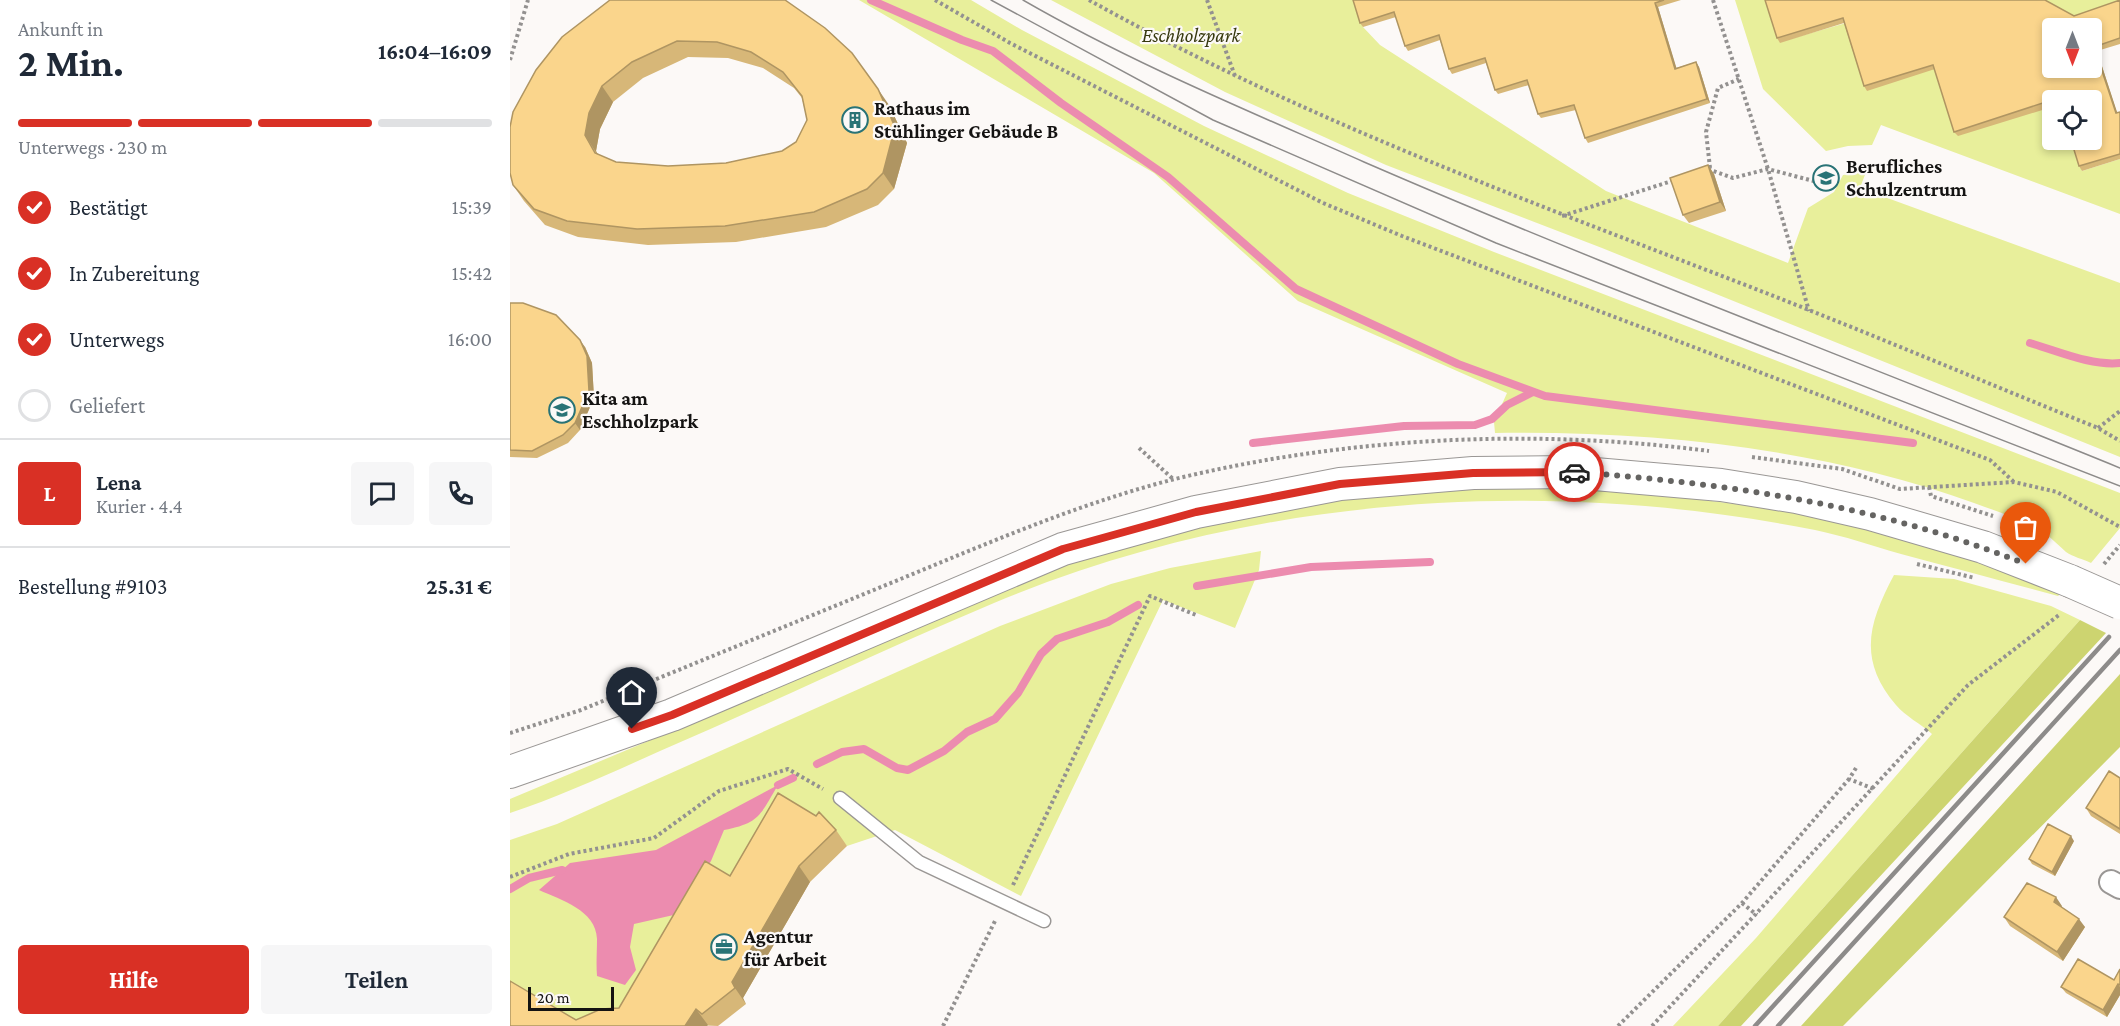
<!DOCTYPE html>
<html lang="de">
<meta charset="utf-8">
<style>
body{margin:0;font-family:"Crimson Pro",serif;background:#f6f6f7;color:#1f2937;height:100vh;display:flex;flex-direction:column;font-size:22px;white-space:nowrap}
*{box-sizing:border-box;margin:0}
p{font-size:20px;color:#747a83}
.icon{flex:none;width:33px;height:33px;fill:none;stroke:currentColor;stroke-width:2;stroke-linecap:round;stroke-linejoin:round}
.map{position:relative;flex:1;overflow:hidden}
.panel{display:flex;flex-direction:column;background:#fff;width:510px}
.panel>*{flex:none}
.needle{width:39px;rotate:180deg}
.buttons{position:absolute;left:1532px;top:18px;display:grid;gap:12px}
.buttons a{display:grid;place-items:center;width:60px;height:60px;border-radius:6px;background:#fff;box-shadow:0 3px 9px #0003;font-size:30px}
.scale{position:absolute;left:18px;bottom:15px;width:86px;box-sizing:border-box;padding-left:6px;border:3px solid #141312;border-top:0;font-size:16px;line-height:21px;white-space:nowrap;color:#141312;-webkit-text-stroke:4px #fcf9f7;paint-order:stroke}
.pin{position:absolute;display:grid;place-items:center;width:51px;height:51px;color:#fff;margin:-62px -26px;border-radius:50% 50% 50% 0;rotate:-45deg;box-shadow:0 0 6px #0007}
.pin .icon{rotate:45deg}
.courier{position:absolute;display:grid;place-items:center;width:60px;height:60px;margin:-30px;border:4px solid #d93025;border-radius:50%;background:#fff;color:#222;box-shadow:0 2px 8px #0007}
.summary em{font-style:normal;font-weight:700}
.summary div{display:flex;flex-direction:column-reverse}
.summary{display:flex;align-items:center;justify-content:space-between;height:102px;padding:0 18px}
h1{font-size:39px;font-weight:700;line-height:45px}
.bar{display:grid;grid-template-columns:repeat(4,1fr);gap:9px 6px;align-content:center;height:72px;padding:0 18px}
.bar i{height:8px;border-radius:4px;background:#e0e1e3}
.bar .active{background:#d93025}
.bar p{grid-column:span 4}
.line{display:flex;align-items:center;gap:15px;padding:0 18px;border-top:2px solid #e0e1e3}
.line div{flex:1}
.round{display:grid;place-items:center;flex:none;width:63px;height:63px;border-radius:6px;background:#f6f6f7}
ol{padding:0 18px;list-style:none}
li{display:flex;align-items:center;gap:18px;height:66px}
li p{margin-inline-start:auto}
li .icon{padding:6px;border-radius:50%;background:#d93025;color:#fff;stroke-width:4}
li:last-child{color:#747a83}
li i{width:33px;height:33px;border:3px solid #e0e1e3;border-radius:50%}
.cta{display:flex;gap:12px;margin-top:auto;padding:12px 18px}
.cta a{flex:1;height:69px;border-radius:6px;background:#d93025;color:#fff;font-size:24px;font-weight:700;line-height:69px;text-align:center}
.cta a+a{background:#f6f6f7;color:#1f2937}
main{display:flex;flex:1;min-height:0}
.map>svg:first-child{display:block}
</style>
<main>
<section class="panel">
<div class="summary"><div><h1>2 Min.</h1><p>Ankunft in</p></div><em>16:04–16:09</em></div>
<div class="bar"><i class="active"></i><i class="active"></i><i class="active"></i><i></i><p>Unterwegs · 230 m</p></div>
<ol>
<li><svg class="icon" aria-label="check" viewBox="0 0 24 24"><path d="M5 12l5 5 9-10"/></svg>Bestätigt<p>15:39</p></li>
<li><svg class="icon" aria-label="check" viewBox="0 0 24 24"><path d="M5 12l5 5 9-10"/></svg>In Zubereitung<p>15:42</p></li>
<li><svg class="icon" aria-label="check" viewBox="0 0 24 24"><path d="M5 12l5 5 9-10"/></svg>Unterwegs<p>16:00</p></li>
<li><i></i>Geliefert</li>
</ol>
<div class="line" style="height:108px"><b class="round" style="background:#d93025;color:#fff">L</b><div><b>Lena</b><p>Kurier · 4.4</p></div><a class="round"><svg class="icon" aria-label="chat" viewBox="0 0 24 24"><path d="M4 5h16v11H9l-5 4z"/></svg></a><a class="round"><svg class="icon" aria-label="phone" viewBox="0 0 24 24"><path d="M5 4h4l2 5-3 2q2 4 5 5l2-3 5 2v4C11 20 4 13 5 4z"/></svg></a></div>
<div class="line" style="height:78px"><div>Bestellung #9103</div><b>25.31 €</b></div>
<div class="cta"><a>Hilfe</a><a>Teilen</a></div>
</section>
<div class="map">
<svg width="1610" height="1026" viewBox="0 0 1610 1026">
<rect width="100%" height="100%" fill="#fcf9f7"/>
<path fill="#e8ef9b" d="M349 0H461L512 30 694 126 838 193 984 252 1610 493V528L1581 563C1573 559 1563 557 1556 552 1549 546 1543 539 1535 534 1514 521 1487 511 1464 503 1312 448 1145 431 985 433L984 422 997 393 788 301 644 173Z
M541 0H844L853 27 870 45 1096 191 1278 263 1298 208 1324 192 1333 175 1356 172 1350 188 1610 283V457L1092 248 876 165 715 92Z
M1225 0H1256L1270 42 1336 23 1426 69 1542 100V140H1562L1572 171 1610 159V214L1371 125 1362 145 1338 146 1316 151 1253 89Z
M1530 0H1610L1567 20Z
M1072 485 1298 513 1427 546 1553 591 1548 596C1496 582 1444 568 1391 554 1363 546 1334 536 1305 530 1033 476 742 495 484 603 372 650 262 703 150 751 101 773 51 796 0 813V799L155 734 525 572 631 538 804 500 924 488Z
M751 551 749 570 725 628 653 600 511 896 385 830 337 846 321 829 99 1026H61L0 990V840L47 824 490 626 601 584 660 568Z
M1384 575 1444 579 1541 606 1570 620 1208 1026H1163L1246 938 1422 734C1411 724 1395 716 1386 705 1347 659 1359 622 1384 575Z"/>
<path fill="#cdd470" d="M1570 620 1596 633 1231 1026H1208Z
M1610 674V747L1333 1026H1291Z"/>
<path fill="#ec8caf" d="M268 785C250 815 250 823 214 830L201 861 168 914 124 924 120 947 126 970 115 985 87 976C86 963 87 952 87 939 86 910 51 900 29 890L60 863 146 850Z"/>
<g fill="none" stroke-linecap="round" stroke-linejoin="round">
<path stroke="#ec8caf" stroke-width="8" d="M361 0 452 40 483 51 551 103 658 177 786 289 948 364 1035 396 1403 443
M1520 343C1548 351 1581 366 1610 363
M743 443 894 426 965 425 982 419 997 405 1021 393
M687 586 801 567 920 562
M307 764 332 752 354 749 387 768 398 770 434 751 457 732 485 719 508 693 531 654 547 639 598 622 628 605
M268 785 283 778
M0 889 19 878 52 870"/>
<g stroke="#9a9795" stroke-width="15">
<path id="lane" d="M330 798 409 862 534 921"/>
</g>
<g stroke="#9a9795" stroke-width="26">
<path id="street" d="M1601 882 1610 887"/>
</g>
<g stroke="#9a9795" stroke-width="34">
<path id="secondary" d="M0 772 162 715 553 549 686 512 830 484 963 473 1062 472 1211 485 1286 497 1360 514 1473 547 1560 581"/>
</g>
<path stroke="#939190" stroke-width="4" stroke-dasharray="3 3" stroke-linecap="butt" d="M425 0 500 43 813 203 892 236 1480 460 1503 481
M579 0C785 115 1005 196 1225 281 1347 328 1467 379 1588 428L1610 441
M697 0 725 76
M1203 0 1258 169 1299 311
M0 60 18 0
M1200 168 1196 132 1208 88 1229 79
M1198 169 1223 178 1258 169 1315 184
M1052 216 1165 180
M1588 428 1610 411
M629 448 663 479
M1242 457 1332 469 1390 489 1504 482 1547 492 1610 527
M1419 487 1421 496 1483 516
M1407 564 1465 578
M1594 564 1610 545
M0 733 71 710C178 666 286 622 393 578 483 541 571 503 665 479 838 437 1023 428 1199 451
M1346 768 1339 779 1364 789
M0 877 59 854 144 838 209 791 278 769 313 789
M503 885 640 596 686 615
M1232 903 1247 915
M433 1026 486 919
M1108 1026 1232 903 1339 779
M1142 1026 1458 685 1549 615"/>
<use href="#lane" stroke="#fff" stroke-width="12"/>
<use href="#street" stroke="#fff" stroke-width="22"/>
<use href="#secondary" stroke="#fff" stroke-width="32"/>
<path stroke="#8d8b8a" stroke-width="1.5" d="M481 0 703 120 986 243 1610 486
M513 0C622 63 739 111 854 162 1103 270 1358 365 1610 468"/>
<path stroke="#8d8b8a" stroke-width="4.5" d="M1245 1026 1599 637
M1268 1026 1610 650"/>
<g stroke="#9a9795" stroke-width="34" stroke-linecap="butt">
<path id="secondary-bridge" d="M1560 581 1610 603"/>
</g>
<use href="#secondary-bridge" stroke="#fff" stroke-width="32"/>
</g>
<path fill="#d7b778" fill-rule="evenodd" d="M275 0 379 105 397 143 384 189 368 205 316 227 226 242 138 245 68 237 35 225 14 201 3 185 26 70ZM178 57 218 58 253 68 284 88 292 98 297 120 286 142 272 151 216 163 158 166 106 162 87 154 86 151 90 129 103 102 133 78Z
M843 0H1171L1148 7 1166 68 1186 62 1189 67 1200 103 1078 143 1075 138 1066 110 1031 118 1028 114 1019 85 988 94 985 90 976 63 942 74 939 69 930 40 898 51 895 46 886 17 853 27 850 23Z
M1255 0 1564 16 1610 0V44L1587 51 1607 113 1610 112V159L1572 171 1569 166 1581 100H1542V107L1448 136 1444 132 1425 69 1357 91 1354 86 1334 23 1270 43 1267 38Z
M1198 165 1204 174 1216 211 1179 223 1173 215Z
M0 303 75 347 82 363 84 398 70 430 58 443 27 458 0 457Z
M1610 778V834L1581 816 1576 808Z
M326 830 337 846 300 882 233 998 236 1004 208 1026 66 1020 109 1008 220 876Z
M1564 841 1545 876 1522 864 1519 859Z
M1552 906 1551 908 1575 927 1553 961 1500 926 1494 917Z
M1610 969V995L1597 1017 1556 993 1551 987 1604 980Z"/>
<path fill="#af9562" d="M1145 3 1148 7 1168 73 1165 69Z
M1584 47 1587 51 1609 118 1606 113Z
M1186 62 1189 67 1200 103 1197 99Z
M92 86 103 102 90 129 86 151 96 168 75 135 79 113Z
M368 89 379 105 397 143 384 189 373 173Z
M1198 165 1204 174 1216 211 1210 202Z
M70 340 75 347 82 363 84 398 70 430 65 423Z
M1561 836 1564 841 1545 876 1542 872Z
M289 866 300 882 233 998 236 1004 225 988 222 982Z
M1546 897 1552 906 1549 911 1544 902Z
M1569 919 1575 927 1553 961 1547 952Z
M1608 984 1610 987V995L1597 1017 1593 1010Z
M186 1009 198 1025 197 1026H175Z"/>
<path fill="#fad58c" stroke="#af9562" stroke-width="1.5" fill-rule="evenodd" d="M100 0H275L315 28 342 53 368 89 385 127 373 173 357 189 304 212 215 226 127 229 57 221 24 209 3 185 0 173V127L3 112 26 70 52 37ZM167 41 207 42 241 52 273 72 292 96 297 120 286 142 272 151 216 163 158 166 106 162 85 153 75 135 79 113 92 86 122 62Z
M843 0H1154L1145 3 1165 69 1186 62 1197 99 1075 138 1064 105 1028 114 1017 80 985 90 975 58 939 69 929 35 895 46 884 12 850 23Z
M1255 0H1535L1564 16 1610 0V38L1584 47 1606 113 1610 112V154L1569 166 1561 140H1581V100H1549L1548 99 1542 100 1444 132 1423 65 1354 86 1333 18 1267 38ZM1542 28H1581V68H1542Z
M1198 165 1210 202 1173 215 1160 178Z
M0 303H13L46 315 70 340 77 356 79 391 65 423 53 435 22 451 0 450Z
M1599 771 1610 778V829L1576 808Z
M268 793 306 816 309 812 326 830 289 866 222 982 225 988 192 1014 186 1009 175 1026H0V981L66 1020 91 1009 109 1008 195 861 220 876Z
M1538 824 1561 836 1542 872 1519 859Z
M1517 883 1546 897 1544 902 1569 919 1547 952 1494 917Z
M1568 959 1604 980 1610 969V985L1608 984 1593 1010 1551 987Z"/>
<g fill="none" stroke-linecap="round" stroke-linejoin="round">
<path stroke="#656462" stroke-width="6" stroke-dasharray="0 10.8" d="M1064 472C1222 484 1368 505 1516 564"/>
<path stroke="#d93025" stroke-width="8" d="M122 729 162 715 553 549 686 512 830 484 963 473 1064 472"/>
</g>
<defs>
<g id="building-ring" transform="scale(1.35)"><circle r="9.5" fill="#fcf9f7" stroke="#297376" stroke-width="1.5"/><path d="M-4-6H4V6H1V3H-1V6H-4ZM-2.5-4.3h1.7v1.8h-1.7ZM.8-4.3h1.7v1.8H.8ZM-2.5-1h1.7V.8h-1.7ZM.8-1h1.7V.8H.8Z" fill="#297376"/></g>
<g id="school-ring" transform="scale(1.35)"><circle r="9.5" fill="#fcf9f7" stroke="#297376" stroke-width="1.5"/><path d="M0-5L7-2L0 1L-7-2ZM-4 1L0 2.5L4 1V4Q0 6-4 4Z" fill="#297376"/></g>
<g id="office-ring" transform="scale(1.35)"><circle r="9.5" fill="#fcf9f7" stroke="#297376" stroke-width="1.5"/><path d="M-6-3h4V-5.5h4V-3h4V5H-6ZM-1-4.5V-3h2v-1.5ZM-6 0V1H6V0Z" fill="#297376"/></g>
</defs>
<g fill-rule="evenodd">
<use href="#building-ring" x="345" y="120"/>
<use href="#school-ring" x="1316" y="178"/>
<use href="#school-ring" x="52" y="410"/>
<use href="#office-ring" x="214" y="947"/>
</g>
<g text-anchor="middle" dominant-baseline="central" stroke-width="4.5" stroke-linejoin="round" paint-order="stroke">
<g font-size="20" font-style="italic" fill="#37390f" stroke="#fcf9f7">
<text x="681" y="35">Eschholzpark</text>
</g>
<g font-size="20" font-weight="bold" fill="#141312" stroke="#fcf9f7" text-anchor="start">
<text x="364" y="108">Rathaus im<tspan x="364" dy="23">Stühlinger Gebäude B</tspan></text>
<text x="1336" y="166">Berufliches<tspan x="1336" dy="23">Schulzentrum</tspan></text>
<text x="72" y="398">Kita am<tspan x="72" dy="23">Eschholzpark</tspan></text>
<text x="234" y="936">Agentur<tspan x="234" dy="23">für Arbeit</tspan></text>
</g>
</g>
</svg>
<div class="buttons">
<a><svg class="needle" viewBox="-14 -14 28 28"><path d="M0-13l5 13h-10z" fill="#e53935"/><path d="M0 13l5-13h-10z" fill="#747a83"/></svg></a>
<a><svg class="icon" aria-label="locate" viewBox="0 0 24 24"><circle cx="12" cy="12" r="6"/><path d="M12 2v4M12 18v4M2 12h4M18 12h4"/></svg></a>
</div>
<div class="scale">20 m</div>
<div class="pin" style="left:1516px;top:564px;background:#ea580c"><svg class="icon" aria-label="bag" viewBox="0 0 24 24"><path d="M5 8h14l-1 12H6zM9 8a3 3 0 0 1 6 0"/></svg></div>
<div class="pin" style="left:122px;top:729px;background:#1f2937"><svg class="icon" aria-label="home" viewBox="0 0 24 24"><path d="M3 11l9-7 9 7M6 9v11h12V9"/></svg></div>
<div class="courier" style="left:1064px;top:472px"><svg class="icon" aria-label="car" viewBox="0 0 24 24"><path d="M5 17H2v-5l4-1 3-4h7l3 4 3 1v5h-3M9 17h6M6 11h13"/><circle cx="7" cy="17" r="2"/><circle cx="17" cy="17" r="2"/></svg></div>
</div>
</main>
